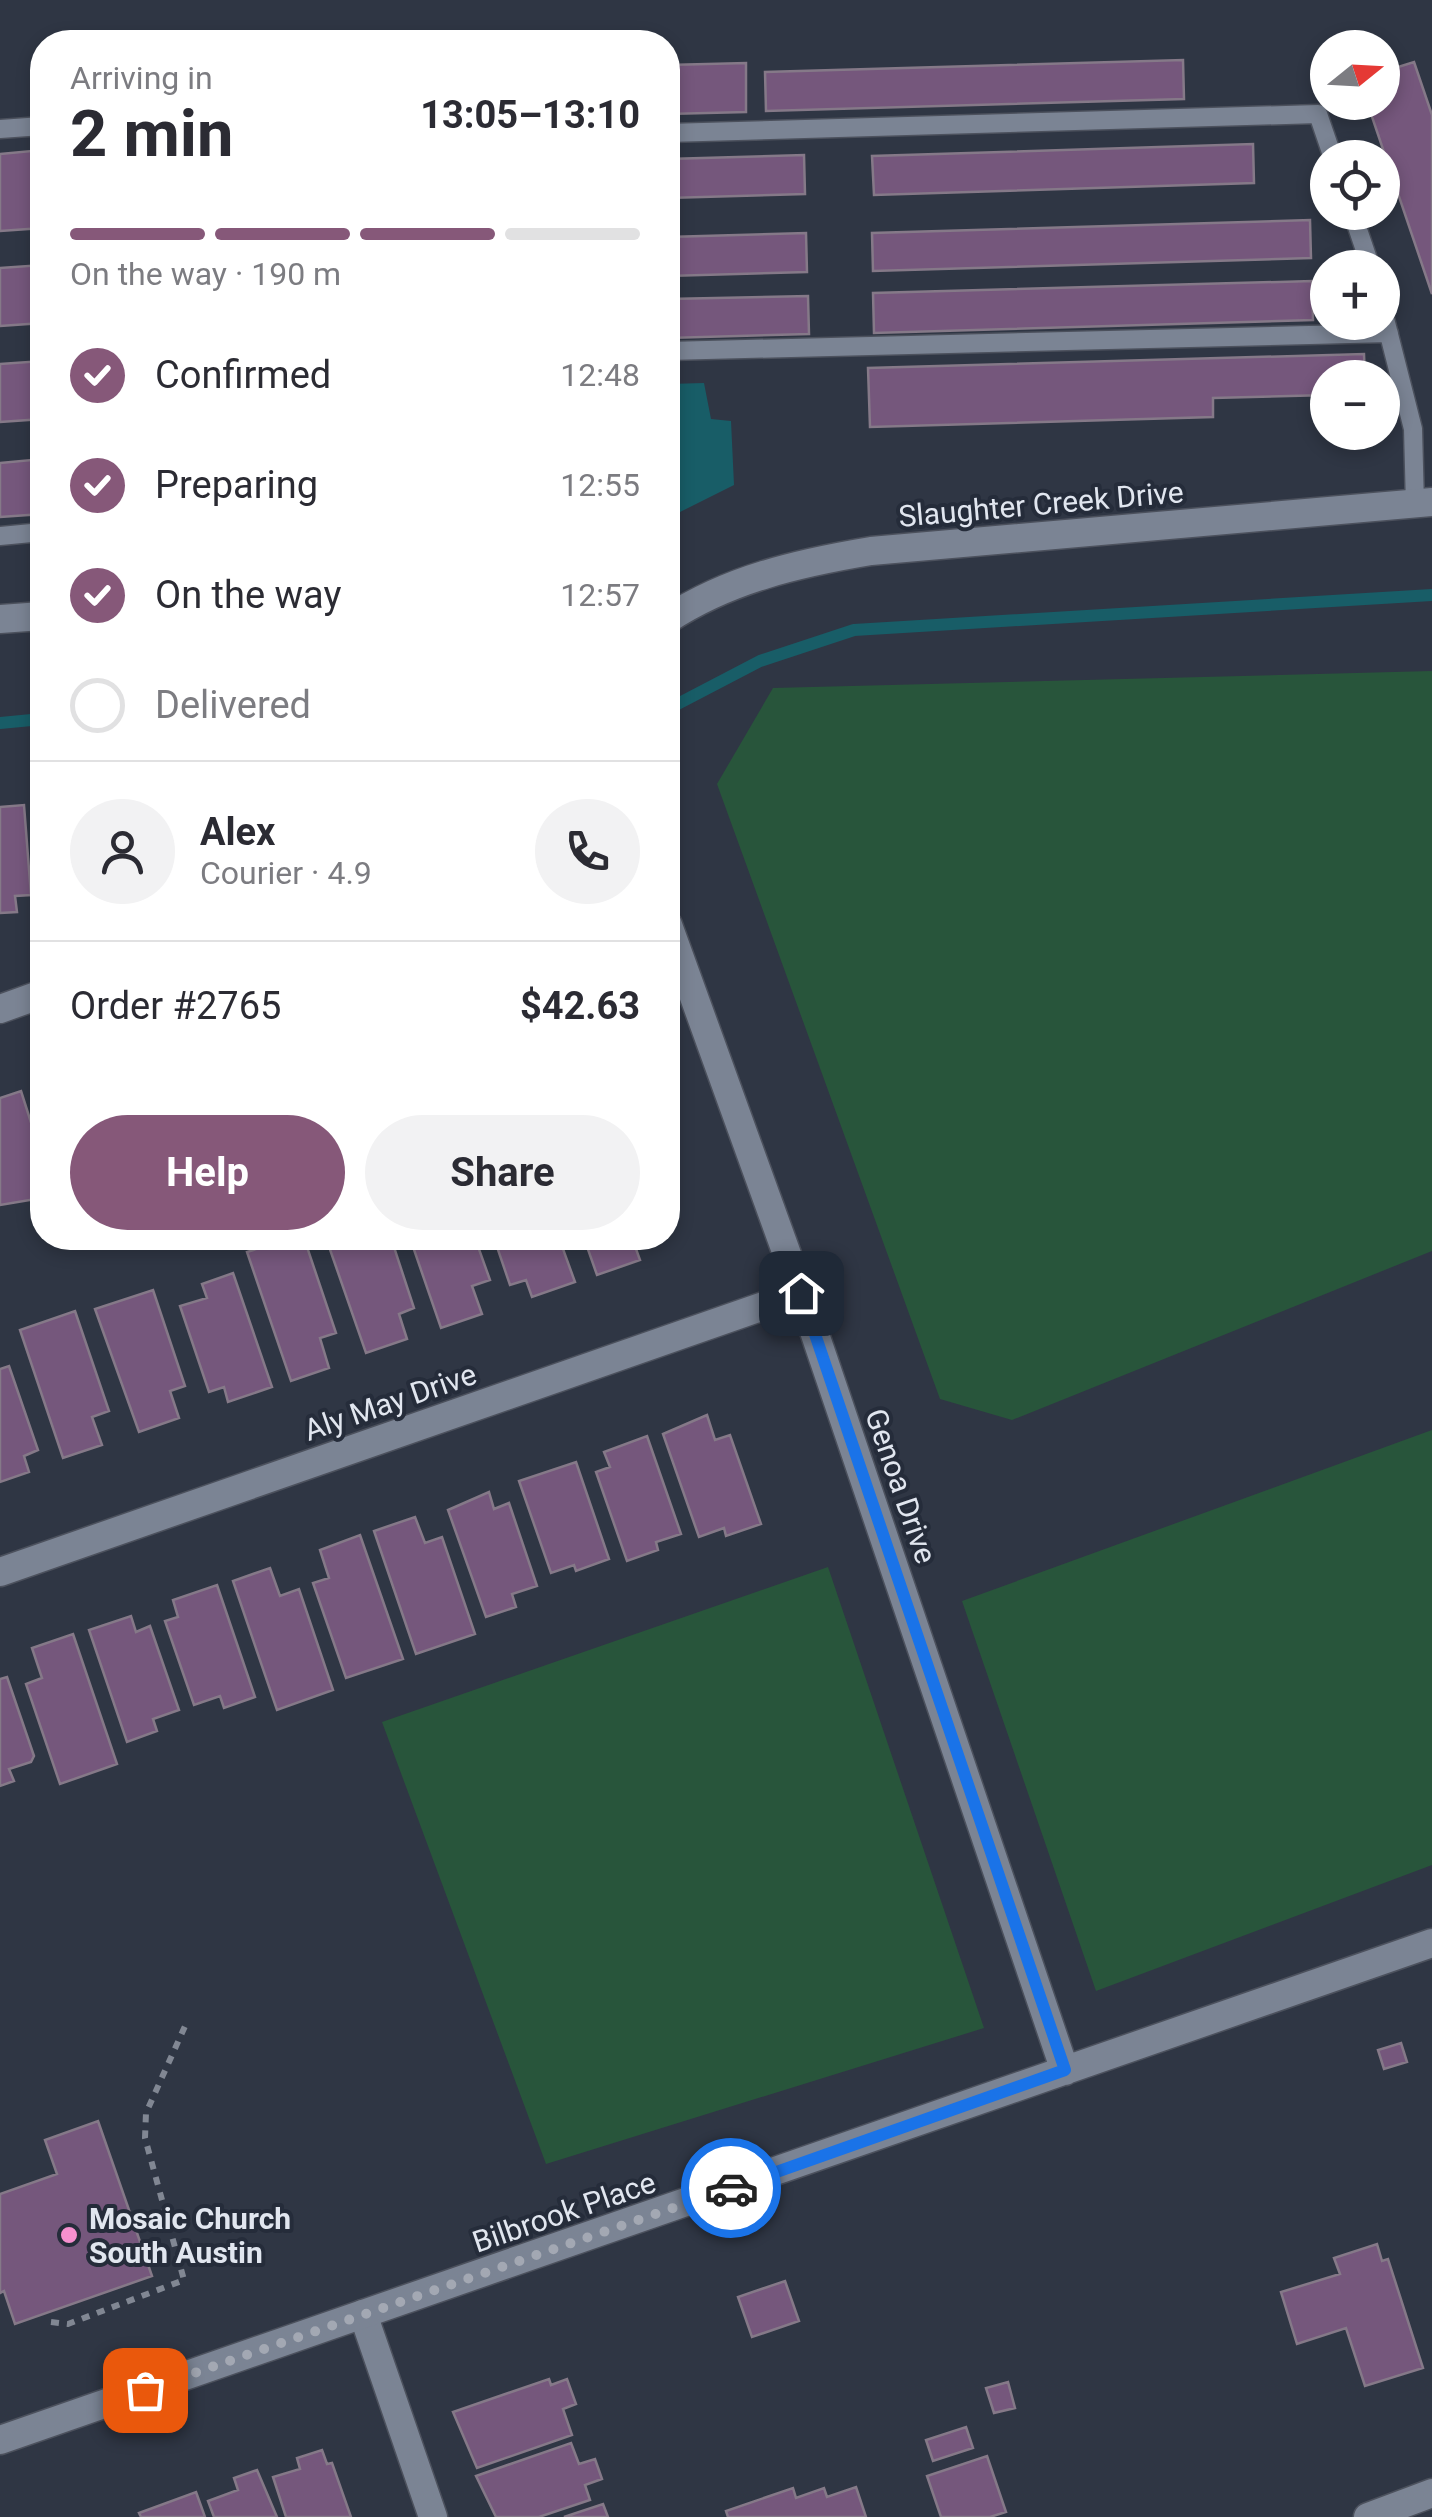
<!DOCTYPE html>
<meta charset="utf-8">
<style>
body{margin:0;font-family:Roboto,sans-serif;background:#f2f2f3;color:#2b2b33;height:100vh;display:flex;flex-direction:column;font-size:38px;white-space:nowrap}
*{box-sizing:border-box;margin:0}
p{font-size:32px;color:#7c7c81}
.icon{flex:none;width:55px;height:55px;fill:none;stroke:currentColor;stroke-width:2;stroke-linecap:round;stroke-linejoin:round}
.map{position:relative;flex:1;overflow:hidden}
.drawer{position:absolute;left:30px;top:30px;width:650px;height:1220px;display:flex;flex-direction:column;background:#fff;border-radius:40px;box-shadow:0 5px 15px #0003}
.drawer>*{flex:none}
.needle{width:65px;rotate:72deg}
.fabs{position:absolute;left:1310px;top:30px;display:grid;gap:20px}
.fabs a{display:grid;place-items:center;width:90px;height:90px;border-radius:50%;background:#fff;box-shadow:0 5px 15px #0003;font-size:50px}
.pin{position:absolute;display:grid;place-items:center;width:85px;height:85px;color:#fff;margin:-42px;border-radius:20px;box-shadow:0 5px 15px #0006}
.courier{position:absolute;display:grid;place-items:center;width:100px;height:100px;margin:-50px;border:8px solid #1a73e8;border-radius:50%;background:#fff;color:#222;box-shadow:0 2px 12px #0007}
.overview em{font-style:normal;font-weight:700}
.overview div{display:flex;flex-direction:column-reverse}
.overview{display:flex;align-items:center;justify-content:space-between;height:170px;padding:0 40px}
h1{font-size:65px;font-weight:700;line-height:75px}
.bar{display:grid;grid-template-columns:repeat(4,1fr);gap:15px 10px;align-content:center;height:120px;padding:0 40px}
.bar i{height:12px;border-radius:8px;background:#e1e1e2}
.bar .selected{background:#865879}
.bar p{grid-column:span 4}
.line{display:flex;align-items:center;gap:25px;padding:0 40px;border-top:2px solid #e1e1e2}
.line div{flex:1}
.round{display:grid;place-items:center;flex:none;width:105px;height:105px;border-radius:52px;background:#f2f2f3}
ol{padding:0 40px;list-style:none}
li{display:flex;align-items:center;gap:30px;height:110px}
li p{margin-inline-start:auto}
li .icon{padding:10px;border-radius:50%;background:#865879;color:#fff;stroke-width:4}
li:last-child{color:#7c7c81}
li i{width:55px;height:55px;border:5px solid #e1e1e2;border-radius:50%}
.primary-button{display:flex;gap:20px;margin-top:auto;padding:20px 40px}
.primary-button a{flex:1;height:115px;border-radius:60px;background:#865879;color:#fff;font-size:40px;font-weight:700;line-height:115px;text-align:center}
.primary-button a+a{background:#f2f2f3;color:#2b2b33}
.map>svg:first-child{display:block}
</style>
<div class="map">
<svg width="1432" height="2517" viewBox="0 0 1432 2517">
<rect width="100%" height="100%" fill="#2f3644"/>
<path fill="#28553b" d="M1432 671V1251L1012 1420 940 1399 717 784 773 688Z
M1432 1430V1865L1096 1991 962 1601Z
M828 1567 984 2028 546 2164 382 1722Z"/>
<path fill="#185d67" d="M704 383 711 419 731 421 734 485 668 518V384Z"/>
<g fill="none" stroke-linecap="round" stroke-linejoin="round">
<path stroke="#185d67" stroke-width="12" d="M668 709 760 661 854 630 1432 595
M0 723 42 719"/>
</g>
<path fill="#75577c" stroke="#857988" stroke-width="2.5" d="M1183 60 1184 99 766 111 765 72Z
M1414 62 1432 115V294L1367 102H1382V72Z
M746 63V112L668 114V65Z
M1253 144 1254 183 874 195 872 156Z
M42 150V228L0 231V154Z
M804 155 805 194 668 198V159Z
M1310 220 1311 258 873 271 872 233Z
M806 233 807 272 668 276V237Z
M42 265V323L0 326V268Z
M1312 281 1313 320 874 333 873 293Z
M808 296 809 334 668 338V299Z
M1364 354 1365 378H1328V395L1213 398V417L870 427 868 368Z
M42 361V419L0 422V364Z
M42 459V514L0 517V463Z
M24 805 31 895 15 896 17 912 0 913V807Z
M21 1091 42 1157V1198L0 1205V1098Z
M290 1238H304L336 1333 320 1338 329 1368 291 1381 247 1252Z
M326 1238H391L414 1308 399 1314 407 1339 366 1353Z
M410 1238H475L490 1280 472 1286 482 1314 441 1328Z
M494 1238H559L575 1282 532 1297 526 1280 510 1285Z
M584 1238H632L640 1260 597 1275Z
M233 1273 272 1387 228 1402 224 1387 209 1392 180 1306 207 1298 202 1284Z
M153 1290 185 1386 170 1391 179 1418 139 1432 95 1309Z
M75 1311 109 1411 92 1417 102 1445 63 1458 20 1330Z
M9 1366 38 1450 24 1456 29 1472 0 1482V1369Z
M707 1415 715 1440 730 1435 761 1524 726 1536 724 1528 699 1537 663 1434Z
M647 1436 681 1534 656 1542 658 1550 627 1561 596 1472 610 1467 604 1452Z
M576 1462 609 1559 576 1571 574 1565 551 1573 519 1481Z
M489 1492 494 1509 509 1503 537 1586 512 1594 516 1607 486 1617 448 1510Z
M415 1517 425 1543 442 1537 475 1634 416 1654 374 1531Z
M360 1535 403 1659 346 1678 313 1583 329 1578 320 1550Z
M270 1568 280 1596 299 1589 333 1690 277 1710 233 1581Z
M217 1585 255 1697 224 1708 220 1696 194 1705 165 1621 178 1617 173 1600Z
M131 1616 136 1632 150 1626 179 1710 153 1719 157 1731 127 1742 89 1630Z
M73 1634 117 1764 60 1784 26 1684 42 1678 32 1648Z
M7 1677 34 1756 31 1762 9 1769 14 1781 0 1786V1679Z
M1401 2043 1407 2062 1384 2069 1378 2050Z
M98 2121 152 2276 15 2324 4 2291 0 2293V2194L57 2174 45 2140Z
M1377 2244 1382 2261 1388 2259 1423 2368 1365 2386 1346 2328 1297 2344 1281 2292 1340 2274 1334 2258Z
M785 2281 799 2321 752 2337 738 2297Z
M549 2379 551 2385 567 2379 576 2404 563 2409 572 2435 477 2468 453 2412Z
M1008 2382 1015 2408 994 2413 986 2388Z
M966 2427 973 2448 933 2461 926 2440Z
M571 2443 579 2464 595 2459 602 2479 585 2485 590 2500 539 2517H496L476 2476Z
M322 2450 327 2464 332 2463 351 2517H286L273 2477 300 2469 297 2458Z
M987 2456 1006 2512 990 2517H941L927 2476Z
M257 2470 277 2517H214L208 2501 238 2490 234 2478Z
M856 2487 866 2517H728L726 2511 793 2488 796 2498 824 2488 827 2497Z
M196 2492 205 2517H141L139 2513Z
M603 2504 608 2517H564Z"/>
<g fill="none" stroke-linecap="round" stroke-linejoin="round">
<g stroke="#4c515d" stroke-width="21">
<path id="service" d="M0 129 42 126
M668 133 1318 114 1333 158
M1352 212 1371 268
M1382 307 1413 429 1415 505
M668 351 1389 333
M0 536 42 532"/>
</g>
<g stroke="#4c515d" stroke-width="31">
<path id="minor" d="M0 619 42 616
M668 619C729 579 799 563 871 551L1432 502
M0 1009 42 994
M0 1572 801 1293
M363 2314 433 2517
M1368 2517 1432 2493"/>
</g>
<g stroke="#4c515d" stroke-width="31">
<path id="tertiary" d="M668 925 801 1293 1065 2071
M0 2440 1432 1943"/>
</g>
<path stroke="#818793" stroke-width="6" stroke-dasharray="8 8" stroke-linecap="butt" d="M51 2322 68 2324 184 2280 145 2138 146 2113 186 2024"/>
<use href="#service" stroke="#7b8494" stroke-width="18"/>
<use href="#minor" stroke="#7b8494" stroke-width="28"/>
<use href="#tertiary" stroke="#7b8494" stroke-width="28"/>
</g>
<g fill="none" stroke-linecap="round" stroke-linejoin="round">
<path stroke="#a3a8b3" stroke-width="10" stroke-dasharray="0 18" d="M145 2390 731 2188"/>
<path stroke="#1a73e8" stroke-width="12" d="M731 2188 1065 2070 801 1293"/>
</g>
<circle fill="#f690cf" stroke="#252c3a" stroke-width="4" cx="69" cy="2235" r="10"/>
<g text-anchor="middle" dominant-baseline="central" stroke-width="8" stroke-linejoin="round" paint-order="stroke">
<g font-size="30" fill="#e1e6ef" stroke="#252c3a">
<text transform="translate(1041 504) rotate(-5)">Slaughter Creek Drive</text>
<text transform="translate(390 1402) rotate(-19)">Aly May Drive</text>
<text transform="translate(901 1486) rotate(71)">Genoa Drive</text>
<text transform="translate(564 2212) rotate(-19)">Bilbrook Place</text>
</g>
<g font-size="30" font-weight="bold" fill="#e1e6ef" stroke="#252c3a" text-anchor="start">
<text x="89" y="2218">Mosaic Church<tspan x="89" dy="34">South Austin</tspan></text>
</g>
</g>
</svg>
<div class="fabs">
<a><svg class="needle" viewBox="-14 -14 28 28"><path d="M0-13l5 13h-10z" fill="#e53935"/><path d="M0 13l5-13h-10z" fill="#7c7c81"/></svg></a>
<a><svg class="icon" aria-label="locate" viewBox="0 0 24 24"><circle cx="12" cy="12" r="6"/><path d="M12 2v4M12 18v4M2 12h4M18 12h4"/></svg></a>
<a>+</a>
<a>−</a>
</div>
<div class="pin" style="left:145px;top:2390px;background:#ea580c"><svg class="icon" aria-label="bag" viewBox="0 0 24 24"><path d="M5 8h14l-1 12H6zM9 8a3 3 0 0 1 6 0"/></svg></div>
<div class="pin" style="left:801px;top:1293px;background:#1f2937"><svg class="icon" aria-label="home" viewBox="0 0 24 24"><path d="M3 11l9-7 9 7M6 9v11h12V9"/></svg></div>
<div class="courier" style="left:731px;top:2188px"><svg class="icon" aria-label="car" viewBox="0 0 24 24"><path d="M5 17H2v-5l4-1 3-4h7l3 4 3 1v5h-3M9 17h6M6 11h13"/><circle cx="7" cy="17" r="2"/><circle cx="17" cy="17" r="2"/></svg></div>
<section class="drawer">
<div class="overview"><div><h1>2 min</h1><p>Arriving in</p></div><em>13:05–13:10</em></div>
<div class="bar"><i class="selected"></i><i class="selected"></i><i class="selected"></i><i></i><p>On the way · 190 m</p></div>
<ol>
<li><svg class="icon" aria-label="check" viewBox="0 0 24 24"><path d="M5 12l5 5 9-10"/></svg>Confirmed<p>12:48</p></li>
<li><svg class="icon" aria-label="check" viewBox="0 0 24 24"><path d="M5 12l5 5 9-10"/></svg>Preparing<p>12:55</p></li>
<li><svg class="icon" aria-label="check" viewBox="0 0 24 24"><path d="M5 12l5 5 9-10"/></svg>On the way<p>12:57</p></li>
<li><i></i>Delivered</li>
</ol>
<div class="line" style="height:180px"><a class="round"><svg class="icon" aria-label="person" viewBox="0 0 24 24"><circle cx="12" cy="8" r="4"/><path d="M4 21q1-7 8-7t8 7"/></svg></a><div><b>Alex</b><p>Courier · 4.9</p></div><a class="round"><svg class="icon" aria-label="phone" viewBox="0 0 24 24"><path d="M5 4h4l2 5-3 2q2 4 5 5l2-3 5 2v4C11 20 4 13 5 4z"/></svg></a></div>
<div class="line" style="height:130px"><div>Order #2765</div><b>$42.63</b></div>
<div class="primary-button"><a>Help</a><a>Share</a></div>
</section>
</div>
